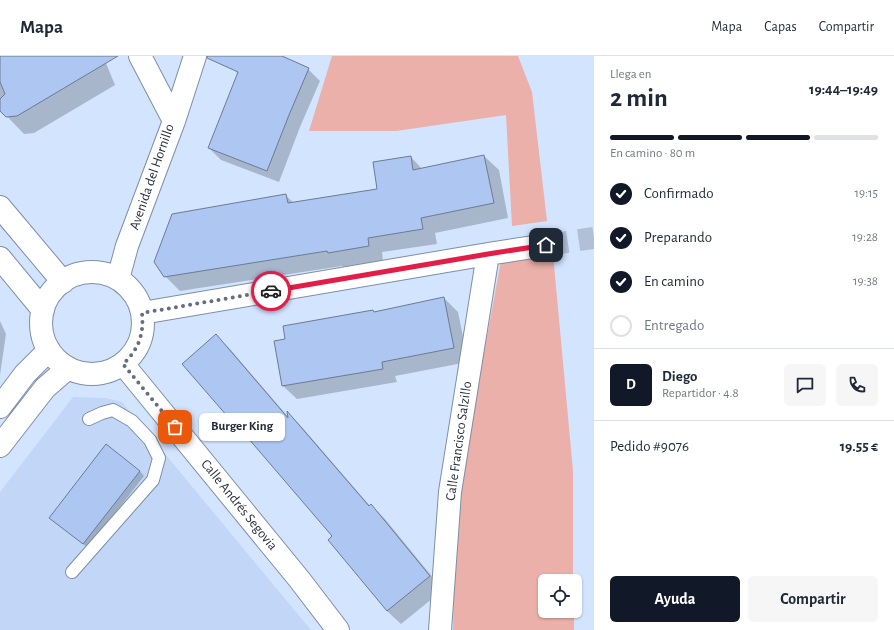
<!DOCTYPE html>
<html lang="es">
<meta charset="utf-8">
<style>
body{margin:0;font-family:"Alegreya Sans",sans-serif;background:#f6f6f7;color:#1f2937;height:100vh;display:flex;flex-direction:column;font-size:15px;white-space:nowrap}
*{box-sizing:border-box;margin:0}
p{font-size:13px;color:#747a83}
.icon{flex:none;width:22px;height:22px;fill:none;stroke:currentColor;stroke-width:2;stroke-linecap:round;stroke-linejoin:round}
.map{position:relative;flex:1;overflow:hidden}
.side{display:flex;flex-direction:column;background:#fff;width:300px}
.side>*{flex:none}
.fabs{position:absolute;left:538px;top:518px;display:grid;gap:8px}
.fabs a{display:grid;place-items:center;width:44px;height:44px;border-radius:6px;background:#fff;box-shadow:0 1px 3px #0004;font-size:20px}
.pin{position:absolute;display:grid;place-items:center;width:34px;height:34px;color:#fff;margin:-17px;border-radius:8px;box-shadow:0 2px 6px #0006}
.courier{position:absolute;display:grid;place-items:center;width:40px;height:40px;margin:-20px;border:3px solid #e11d48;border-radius:50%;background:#fff;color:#222;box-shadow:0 1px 5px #0007}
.bubble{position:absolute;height:28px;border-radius:6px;background:#fff;box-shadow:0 1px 3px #0004;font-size:13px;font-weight:700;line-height:28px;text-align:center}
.headline em{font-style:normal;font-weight:700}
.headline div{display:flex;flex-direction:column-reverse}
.headline{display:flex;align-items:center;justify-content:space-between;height:68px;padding:0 16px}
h1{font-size:26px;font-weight:700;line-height:30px}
.bar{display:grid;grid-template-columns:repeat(4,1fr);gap:6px 4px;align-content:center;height:48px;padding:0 16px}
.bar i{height:5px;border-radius:3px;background:#e0e1e3}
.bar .current{background:#111827}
.bar p{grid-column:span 4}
.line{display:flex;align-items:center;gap:10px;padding:0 16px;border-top:1px solid #e0e1e3}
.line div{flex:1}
.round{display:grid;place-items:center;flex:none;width:42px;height:42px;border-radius:6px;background:#f6f6f7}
ol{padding:0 16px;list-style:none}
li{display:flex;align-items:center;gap:12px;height:44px}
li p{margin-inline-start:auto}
li .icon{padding:4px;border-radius:50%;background:#111827;color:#fff;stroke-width:4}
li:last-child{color:#747a83}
li i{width:22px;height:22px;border:2px solid #e0e1e3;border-radius:50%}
.button{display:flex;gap:8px;margin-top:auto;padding:8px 16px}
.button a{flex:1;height:46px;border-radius:6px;background:#111827;color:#fff;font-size:16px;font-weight:700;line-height:46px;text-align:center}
.button a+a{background:#f6f6f7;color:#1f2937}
header{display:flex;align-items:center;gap:24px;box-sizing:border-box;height:56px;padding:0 20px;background:#fff;border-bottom:1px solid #e0e1e3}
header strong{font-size:19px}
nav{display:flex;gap:22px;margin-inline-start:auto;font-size:14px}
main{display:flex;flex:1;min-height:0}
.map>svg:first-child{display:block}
</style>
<header>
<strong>Mapa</strong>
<nav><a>Mapa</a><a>Capas</a><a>Compartir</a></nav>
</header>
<main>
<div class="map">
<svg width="594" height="574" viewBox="0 0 594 574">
<rect width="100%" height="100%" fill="#d3e4ff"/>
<path fill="#c2d7f7" d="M73 341 106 342 122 346 311 574H0V436Z"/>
<path fill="#eab0a9" d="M332 0H518L532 36 547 165 512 170 506 59 396 75H309Z
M553 198 573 415V525H545V555H574V574H453L454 520 462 415 501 205Z"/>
<path fill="#0003" d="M0 0H103L115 29 34 77 24 78 0 53Z
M240 0H280L308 13 320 25 300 71 279 126 221 104 209 92 238 18 234 13Z
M484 100 499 114 508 162 435 177 437 188 382 196 383 205 343 211 342 210 180 235 165 220 285 139 294 147 378 134 411 101 422 113Z
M444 242 458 256 468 306 395 320 397 326 297 343 283 330 286 284 374 256Z
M0 265 6 278 0 319Z
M216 280 230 293 289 362V358L301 370 370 450 371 449 385 463 443 534 401 568 387 555 334 480 251 384 242 375Z
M140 415 144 420 88 492 55 466Z"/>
<path fill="#adc7f2" stroke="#6c7b93" d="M0 0H118L17 60 6 61 0 55V43L5 38 0 26Z
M207 0H282L309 12 289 59 267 115 208 92 238 16 207 2Z
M484 99 494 147 421 162 423 173 368 182 369 190 328 197 327 195 164 221 154 206 172 158 286 138 288 147 377 133 373 106 411 100 413 114Z
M444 241 454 292 382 306 383 313 282 330 274 285 285 283 283 270 373 254 374 256Z
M216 278 288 362 287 355 369 450 371 448 430 520 387 555 328 484 332 480 242 375 241 376 182 308Z
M106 388 140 415 83 488 49 462Z"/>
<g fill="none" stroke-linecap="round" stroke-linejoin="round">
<path stroke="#b1c0d7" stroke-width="22" stroke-dasharray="22 11" stroke-linecap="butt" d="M546 189 594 182"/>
<g stroke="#7e8ea6" stroke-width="14">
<path id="lane" d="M72 516 153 424 159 402 150 384 132 365 113 354 102 357 89 363"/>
</g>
<g stroke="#7e8ea6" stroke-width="24">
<path id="street" d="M174 65 195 0
M0 151 63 226
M0 202 43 254
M41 267a51 51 0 1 1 102 0a51 51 0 1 1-102 0Z
M118 223 127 190 174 65 140 0
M142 257 488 198 546 189
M123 308 299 523 338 574
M0 351 25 318 49 294
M0 390 45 332 68 312
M440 574 450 436 488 198"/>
</g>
<use href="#lane" stroke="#fff" stroke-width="12"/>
<use href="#street" stroke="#fff" stroke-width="22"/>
</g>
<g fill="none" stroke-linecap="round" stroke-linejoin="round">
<path stroke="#646e7e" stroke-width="4" stroke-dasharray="0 7.2" d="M175 371 123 308C139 293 144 278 142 257L271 235"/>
<path stroke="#e11d48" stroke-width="5" d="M271 235 488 198 546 189"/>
</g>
<g text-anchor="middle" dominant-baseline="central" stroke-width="3.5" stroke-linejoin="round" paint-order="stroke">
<g font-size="14" fill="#282e39" stroke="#fff">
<text transform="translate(152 121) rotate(-71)">Avenida del Hornillo</text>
<text transform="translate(459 385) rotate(-82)">Calle Francisco Salzillo</text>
<text transform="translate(239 449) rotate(51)">Calle Andrés Segovia</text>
</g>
</g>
</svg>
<div class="fabs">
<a><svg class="icon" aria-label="locate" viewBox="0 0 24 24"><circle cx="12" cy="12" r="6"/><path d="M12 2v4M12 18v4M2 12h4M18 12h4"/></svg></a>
</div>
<div class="pin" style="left:175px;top:371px;background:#ea580c"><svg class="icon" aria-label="bag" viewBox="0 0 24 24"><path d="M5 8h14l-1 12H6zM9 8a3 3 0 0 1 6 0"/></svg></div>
<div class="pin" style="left:546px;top:189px;background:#1f2937"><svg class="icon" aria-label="home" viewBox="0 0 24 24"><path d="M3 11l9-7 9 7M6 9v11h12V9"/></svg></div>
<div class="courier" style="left:271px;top:235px"><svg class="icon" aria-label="car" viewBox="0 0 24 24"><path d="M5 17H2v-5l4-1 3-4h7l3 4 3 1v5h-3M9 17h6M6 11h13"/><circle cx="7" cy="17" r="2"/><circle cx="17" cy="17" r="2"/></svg></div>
<div class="bubble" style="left:199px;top:357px;width:86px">Burger King</div>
</div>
<section class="side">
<div class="headline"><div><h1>2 min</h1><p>Llega en</p></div><em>19:44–19:49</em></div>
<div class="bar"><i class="current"></i><i class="current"></i><i class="current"></i><i></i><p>En camino · 80 m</p></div>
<ol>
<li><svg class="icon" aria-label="check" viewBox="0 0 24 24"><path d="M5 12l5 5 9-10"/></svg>Confirmado<p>19:15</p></li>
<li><svg class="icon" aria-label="check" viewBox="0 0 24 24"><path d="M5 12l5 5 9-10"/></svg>Preparando<p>19:28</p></li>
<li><svg class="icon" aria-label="check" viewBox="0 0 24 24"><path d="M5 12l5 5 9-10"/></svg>En camino<p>19:38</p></li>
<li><i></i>Entregado</li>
</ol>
<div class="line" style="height:72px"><b class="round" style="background:#111827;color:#fff">D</b><div><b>Diego</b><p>Repartidor · 4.8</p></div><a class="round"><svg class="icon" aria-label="chat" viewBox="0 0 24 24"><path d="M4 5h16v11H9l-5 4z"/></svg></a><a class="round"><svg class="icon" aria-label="phone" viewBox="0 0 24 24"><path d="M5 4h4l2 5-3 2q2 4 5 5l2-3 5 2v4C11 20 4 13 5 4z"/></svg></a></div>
<div class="line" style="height:52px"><div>Pedido #9076</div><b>19.55 €</b></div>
<div class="button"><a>Ayuda</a><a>Compartir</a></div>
</section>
</main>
